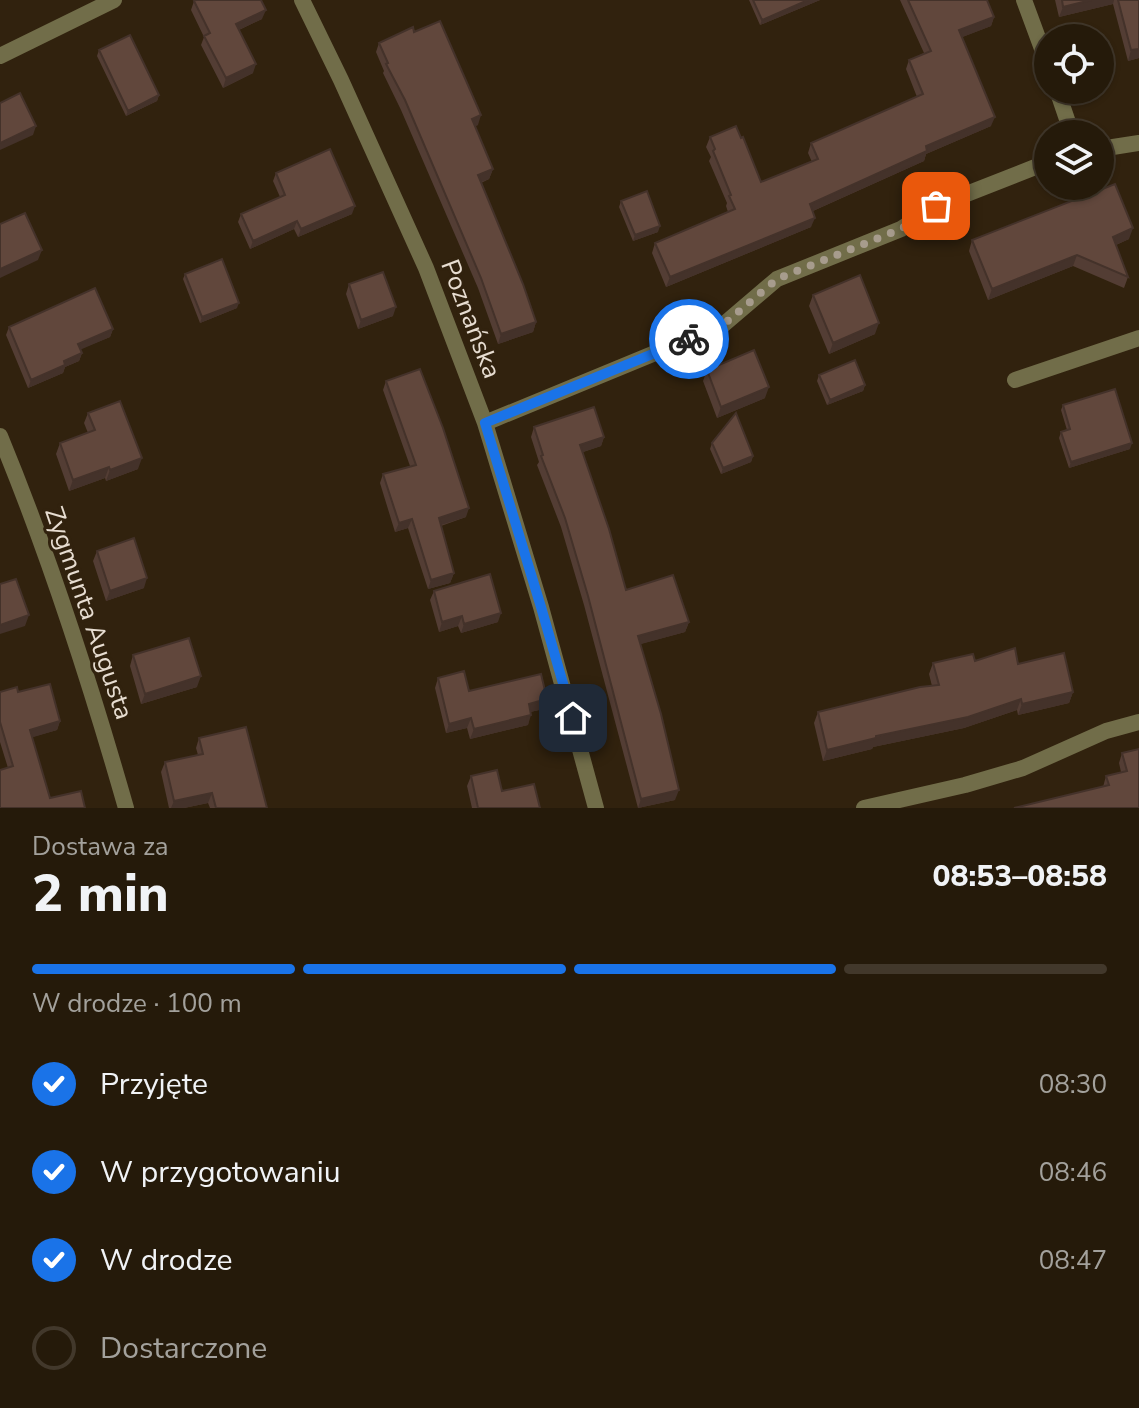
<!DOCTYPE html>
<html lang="pl">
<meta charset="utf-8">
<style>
body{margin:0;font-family:"Nunito Sans",sans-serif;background:#312718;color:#f1f3f6;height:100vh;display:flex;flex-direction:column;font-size:30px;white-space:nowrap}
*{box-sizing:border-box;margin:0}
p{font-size:26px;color:#a3a19c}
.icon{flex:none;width:44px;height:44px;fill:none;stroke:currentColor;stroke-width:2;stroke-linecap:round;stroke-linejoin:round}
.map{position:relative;height:808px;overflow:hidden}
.drawer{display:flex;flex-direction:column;background:#251a0a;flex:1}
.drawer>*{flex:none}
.controls{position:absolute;left:1034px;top:24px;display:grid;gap:16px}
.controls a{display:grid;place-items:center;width:80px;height:80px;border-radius:50%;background:#251a0a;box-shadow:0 2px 6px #0004,0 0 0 2px #42382b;font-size:40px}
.pin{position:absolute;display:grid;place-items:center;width:68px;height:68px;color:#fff;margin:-34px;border-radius:16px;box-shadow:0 4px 12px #0006}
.courier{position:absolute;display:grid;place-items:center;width:80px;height:80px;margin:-40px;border:6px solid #1a73e8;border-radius:50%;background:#fff;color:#222;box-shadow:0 2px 10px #0007}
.head em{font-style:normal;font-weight:800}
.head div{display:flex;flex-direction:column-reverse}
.head{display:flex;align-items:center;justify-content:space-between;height:136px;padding:0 32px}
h1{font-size:52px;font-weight:800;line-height:60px}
.bar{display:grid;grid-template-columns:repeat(4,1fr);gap:12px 8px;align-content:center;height:96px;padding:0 32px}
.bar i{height:10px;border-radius:6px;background:#42382b}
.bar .current{background:#1a73e8}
.bar p{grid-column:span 4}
ol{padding:0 32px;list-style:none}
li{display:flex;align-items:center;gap:24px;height:88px}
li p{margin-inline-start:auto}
li .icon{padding:8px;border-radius:50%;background:#1a73e8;color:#fff;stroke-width:4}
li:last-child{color:#a3a19c}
li i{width:44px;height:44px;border:4px solid #42382b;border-radius:50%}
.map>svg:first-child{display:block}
</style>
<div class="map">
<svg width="1139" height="808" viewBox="0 0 1139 808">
<rect width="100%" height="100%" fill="#31220e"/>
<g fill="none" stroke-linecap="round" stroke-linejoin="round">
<path stroke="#716d49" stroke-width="16" d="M302 0 341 80 426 268 485 423 541 607 596 808
M1024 0 1048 65
M0 56 114 0
M1057 90 1072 134
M1100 149 1139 143
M1015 380 1139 338
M485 423 723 325 777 279 901 229 936 206 1048 162
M0 436C50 557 90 682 126 808
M864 808 965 785 1023 768 1106 731 1139 722"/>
</g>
<path fill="#533d34" d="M749 0H820L760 25Z
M900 0H987L994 17 991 26 962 37 991 126 926 154 924 161 813 211 811 227 666 287 652 253 655 243 728 212 726 206 727 203 709 161 711 157 706 147 710 137 761 182 812 162 808 153 811 143 917 97 906 69 909 60 924 53Z
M1055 0H1139V58L1128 61 1113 4 1059 17Z
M194 1 262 19 239 30 253 73 223 88 201 45 204 37 191 10Z
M414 32 478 125 475 126 493 169 489 179 481 183 536 322 533 332 498 344 478 288 401 110 383 73 384 71 376 52 379 43Z
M99 50 159 95 157 101 126 116 97 56Z
M276 173 352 214 298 237 294 229 250 249 238 222 241 214 280 197 273 181Z
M621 201 658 232 633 241 619 207Z
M1129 239 1116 245 1128 277 1124 288 1073 266 988 300 969 251 972 240Z
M185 274 237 308 200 323 183 279Z
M349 284 393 316 358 329 346 294Z
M813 295 875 334 829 354 809 306Z
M9 327 113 329 110 337 80 349 82 353 79 361 65 367 63 373 28 388 6 335Z
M707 370 765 398 717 418 703 381Z
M819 375 865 385 863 391 827 405 817 381Z
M386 381 466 517 441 526 454 573 450 583 428 589 408 528 395 532 380 483 383 474 410 466 383 390Z
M1063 405 1130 449 1069 468 1059 438 1061 432 1067 430 1061 410Z
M88 413 138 469 106 481 105 478 69 491 56 454 60 443 88 433 84 423Z
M534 427 604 437 601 446 583 452 626 590 689 622 685 632 640 644 675 800 638 808 584 605 561 527 537 465 539 462 531 437Z
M712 443 753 456 751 462 721 474 710 449Z
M97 551 144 588 106 601 93 561Z
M434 591 498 622 461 633 458 626 439 632 430 600Z
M133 655 197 687 141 704 130 666Z
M975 661 1018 664 1073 692 1069 703 1018 715 1017 710 964 728 873 747 872 749 823 761 814 723 818 712 932 686 929 674 933 663Z
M438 678 469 691 547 699 544 709 530 712 528 725 470 739 467 728 446 733 435 688Z
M0 692H18L60 721 57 730 32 737 0 808 8 768 0 742Z
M199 738 267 808H210L208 803 184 808H169L161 772 165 762 198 755 196 748Z
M1122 753 1139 808 1103 787 1106 776 1121 772 1119 763Z
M471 776 502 791 540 808H472L467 786Z"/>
<path fill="#44322a" d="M808 0H820L760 25 762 20Z
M1091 0H1114L1113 4 1059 17 1063 7Z
M266 10 262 19 232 33 236 24Z
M994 17 991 26 955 40 959 30Z
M1139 49V58L1128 61 1131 50Z
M256 64 253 73 223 88 226 78Z
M159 95 157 101 126 116 128 111Z
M481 115 478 125 468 129 472 119Z
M995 117 991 126 926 154 924 161 806 214 810 204 926 146Z
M36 126 33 135 0 150V143Z
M493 169 489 179 474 185 478 175Z
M355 206 352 214 298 237 301 229Z
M815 218 811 227 666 287 670 277Z
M297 221 294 229 250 249 253 241Z
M660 226 658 232 633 241 635 235Z
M1133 228 1129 239 1109 248 1113 237Z
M42 250 38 260 0 278V269Z
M1077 255 1073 266 988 300 992 289Z
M239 303 237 308 200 323 202 317Z
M396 307 393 316 358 329 361 320Z
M536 322 533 332 498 344 501 334Z
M879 323 875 334 829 354 833 343Z
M113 329 110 337 75 352 78 344Z
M82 353 79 361 65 367 63 373 28 388 31 380 64 361Z
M865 385 863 391 827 405 830 400Z
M769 387 765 398 717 418 721 407Z
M604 437 601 446 577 454 580 445Z
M1132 443 1130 449 1069 468 1071 462Z
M753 456 751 462 721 474 723 468Z
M142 458 138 469 106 481 110 470Z
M109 467 105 478 69 491 73 480Z
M469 508 466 517 435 527 439 518Z
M412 519 408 528 395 532 399 523Z
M454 573 450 583 428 589 431 580Z
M147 578 144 588 106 601 110 591Z
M501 613 498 622 461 633 464 624Z
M29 615 25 626 0 634V625Z
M462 616 458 626 439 632 442 622Z
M689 622 685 632 634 646 638 636Z
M201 676 197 687 141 704 145 694Z
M1073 692 1069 703 1018 715 1022 704Z
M547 699 544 709 525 713 529 704Z
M1021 699 1017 710 964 728 873 747 872 749 823 761 827 750Z
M531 715 528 725 470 739 474 729Z
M471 718 467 728 446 733 449 724Z
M60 721 57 730 27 739 30 730Z
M679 790 675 800 638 808 641 799Z
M212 793 208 803 184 808H171L174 801Z"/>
<path fill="#61473c" stroke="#44322a" stroke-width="2" d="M196 0H261L266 10 236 24 256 64 226 78 204 36 210 33 194 1Z
M753 0H808L762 20Z
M908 0H987L994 17 959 30 995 117 926 146 927 151 810 204 815 218 670 277 655 243 735 209 729 196 731 195 713 151 715 149 710 137 736 126 741 138 743 137 761 182 818 159 811 143 923 94 909 60 931 51Z
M1062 0H1091L1063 7Z
M1118 0H1139V49L1131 50Z
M440 21 481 115 472 119 493 169 478 175 523 284 536 322 501 334 481 278 405 100 386 64 388 63 379 43 413 27 414 32Z
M130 35 159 95 128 111 99 50Z
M20 93 36 126 0 143V103Z
M330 149 355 206 301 229 297 221 253 241 241 214 285 195 276 173Z
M1115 184 1133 228 1113 237 1128 277 1077 255 992 289 972 240Z
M647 191 660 226 635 235 621 201Z
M25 213 42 250 0 269V224Z
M222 259 239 303 202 317 185 274Z
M383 272 396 307 361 320 349 284Z
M860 275 879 323 833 343 813 295Z
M95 288 113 329 78 344 82 353 64 361 65 365 31 380 9 327Z
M754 350 769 387 721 407 707 370Z
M855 360 865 385 830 400 819 375Z
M420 369 443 428 469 508 439 518 454 573 431 580 412 519 399 523 383 474 416 465 386 381Z
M1115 389 1132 443 1071 462 1061 432 1070 429 1063 405Z
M120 401 142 458 110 470 109 467 73 480 60 443 95 430 88 413Z
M594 407 604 437 580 445 609 529 626 590 673 575 689 622 638 636 661 714 679 790 641 799 588 596 565 518 541 456 543 455 534 427Z
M736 413 753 456 723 468 712 443Z
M134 538 147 578 110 591 97 551Z
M490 574 501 613 464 624 462 616 442 622 434 591Z
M16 579 29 615 0 625V584Z
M189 638 201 676 145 694 133 655Z
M1015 648 1018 664 1064 653 1073 692 1022 704 1021 699 968 717 876 736V738L827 750 818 712 920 687 939 685 933 663 973 654 975 661Z
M464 671 469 691 541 674 547 699 529 704 531 715 474 729 471 718 449 724 438 678Z
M50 684 60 721 30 730 50 798 81 791 85 808H0V770L13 766 0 722V692L17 687 18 692Z
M246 727 267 808H216L212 793 174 801 165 762 203 754 199 738Z
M1139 749V808H1014L1109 785 1106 776 1127 771 1122 753Z
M497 770 502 791 534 784 540 808H478L471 776Z"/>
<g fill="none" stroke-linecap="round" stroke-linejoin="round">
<path stroke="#a79c8d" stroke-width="8" stroke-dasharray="0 14.4" d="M689 339 723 325 777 279 901 229 936 206"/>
<path stroke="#1a73e8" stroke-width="10" d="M573 718 541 607 485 423 689 339"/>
</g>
<g text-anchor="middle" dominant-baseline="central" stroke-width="6" stroke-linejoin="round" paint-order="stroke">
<g font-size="26" fill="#e7ddd1" stroke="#31220e">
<text transform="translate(471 319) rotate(69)">Poznańska</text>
<text transform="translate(89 613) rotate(71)">Zygmunta Augusta</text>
</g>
</g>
</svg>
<div class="controls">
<a><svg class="icon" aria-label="locate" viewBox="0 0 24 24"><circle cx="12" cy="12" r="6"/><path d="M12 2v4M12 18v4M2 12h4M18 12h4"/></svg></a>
<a><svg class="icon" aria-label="layers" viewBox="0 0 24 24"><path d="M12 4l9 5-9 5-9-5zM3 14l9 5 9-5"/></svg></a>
</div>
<div class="pin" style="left:936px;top:206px;background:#ea580c"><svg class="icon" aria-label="bag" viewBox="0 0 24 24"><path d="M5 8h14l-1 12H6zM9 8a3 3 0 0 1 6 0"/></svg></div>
<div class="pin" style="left:573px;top:718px;background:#1f2937"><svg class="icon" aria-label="home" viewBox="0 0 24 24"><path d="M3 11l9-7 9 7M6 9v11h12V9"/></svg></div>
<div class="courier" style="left:689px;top:339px"><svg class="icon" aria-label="bike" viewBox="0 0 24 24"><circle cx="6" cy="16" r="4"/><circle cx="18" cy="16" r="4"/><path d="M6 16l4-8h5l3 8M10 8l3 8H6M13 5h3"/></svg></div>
</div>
<section class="drawer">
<div class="head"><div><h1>2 min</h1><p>Dostawa za</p></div><em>08:53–08:58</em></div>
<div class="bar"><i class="current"></i><i class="current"></i><i class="current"></i><i></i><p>W drodze · 100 m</p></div>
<ol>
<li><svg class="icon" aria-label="check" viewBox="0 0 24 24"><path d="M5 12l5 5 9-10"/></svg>Przyjęte<p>08:30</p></li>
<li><svg class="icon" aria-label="check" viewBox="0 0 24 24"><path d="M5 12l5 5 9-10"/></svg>W przygotowaniu<p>08:46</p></li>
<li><svg class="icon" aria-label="check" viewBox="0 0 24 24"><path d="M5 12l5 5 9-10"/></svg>W drodze<p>08:47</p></li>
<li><i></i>Dostarczone</li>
</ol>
</section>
